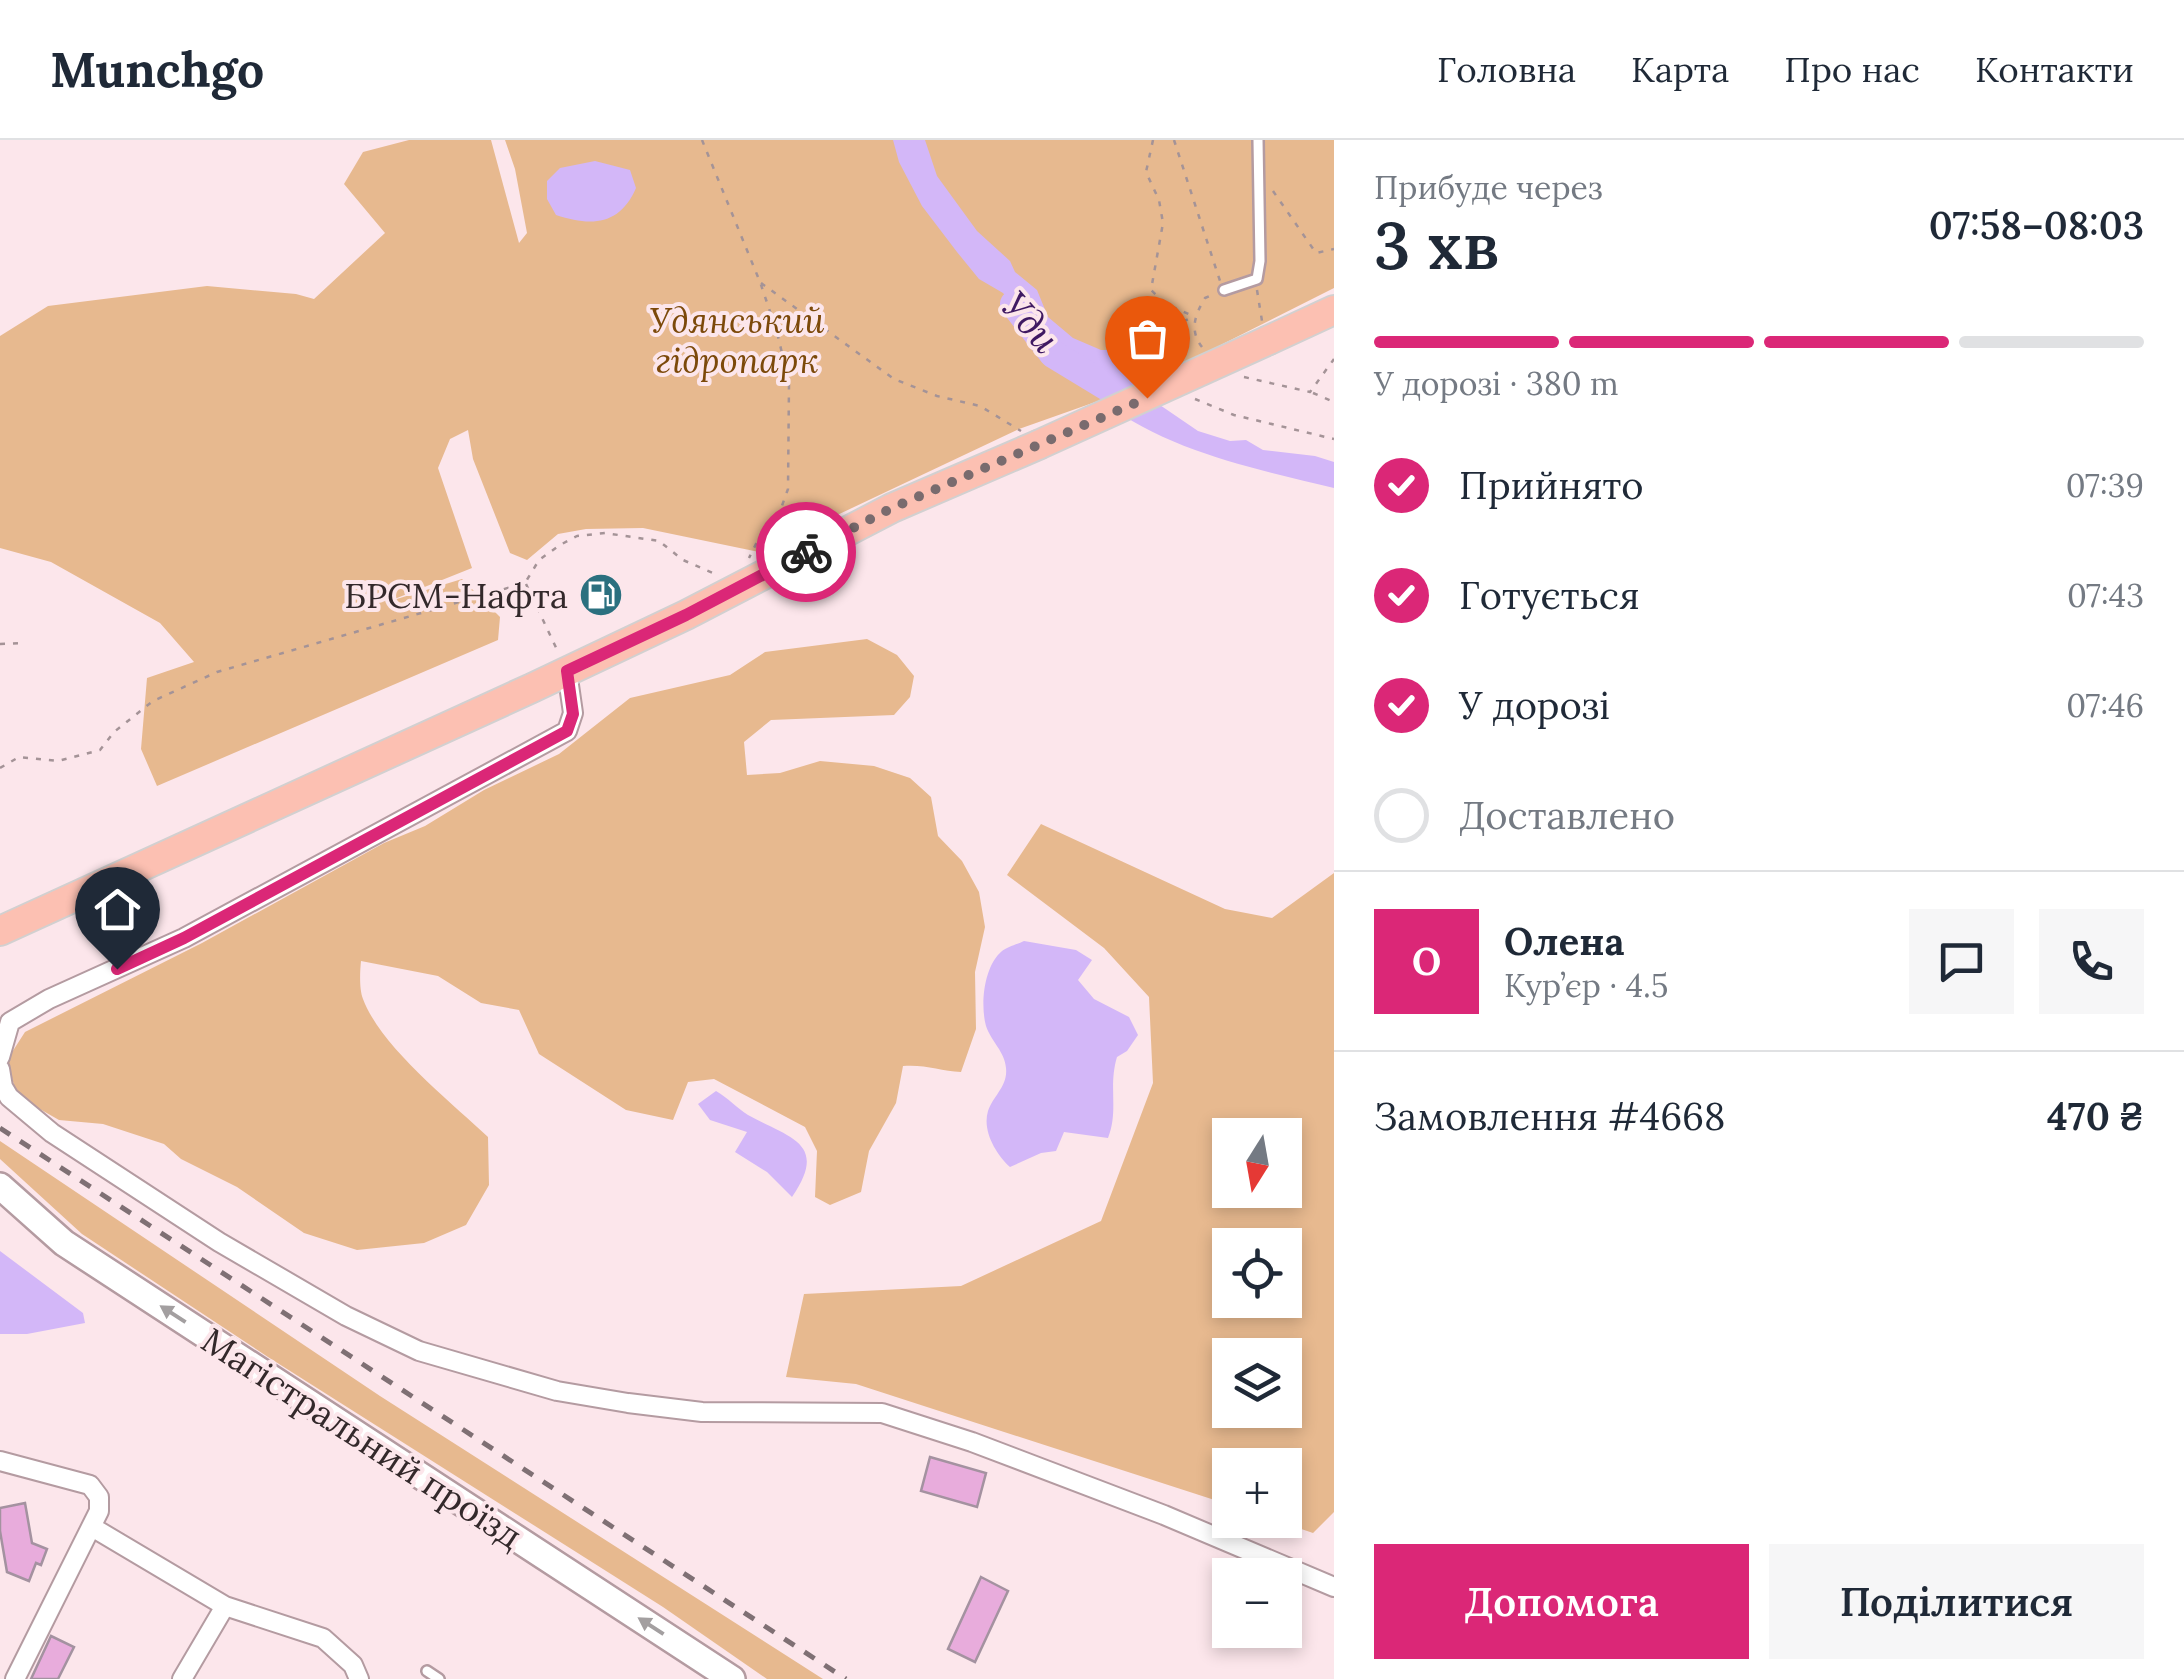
<!DOCTYPE html>
<html lang="uk">
<meta charset="utf-8">
<style>
body{margin:0;font-family:Lora,serif;background:#f6f6f7;color:#1f2937;height:100vh;display:flex;flex-direction:column;font-size:38px;white-space:nowrap}
*{box-sizing:border-box;margin:0}
p{font-size:32px;color:#747a83}
.icon{flex:none;width:55px;height:55px;fill:none;stroke:currentColor;stroke-width:2;stroke-linecap:round;stroke-linejoin:round}
.map{position:relative;flex:1;overflow:hidden}
.side{display:flex;flex-direction:column;background:#fff;width:850px}
.side>*{flex:none}
.needle{width:65px;rotate:191deg}
.fabs{position:absolute;left:1212px;top:978px;display:grid;gap:20px}
.fabs a{display:grid;place-items:center;width:90px;height:90px;border-radius:0px;background:#fff;box-shadow:0 5px 15px #0003;font-size:50px}
.pin{position:absolute;display:grid;place-items:center;width:85px;height:85px;color:#fff;margin:-102px -42px;border-radius:50% 50% 50% 0;rotate:-45deg;box-shadow:0 0 10px #0007}
.pin .icon{rotate:45deg}
.courier{position:absolute;display:grid;place-items:center;width:100px;height:100px;margin:-50px;border:8px solid #db2777;border-radius:50%;background:#fff;color:#222;box-shadow:0 2px 12px #0007}
.head em{font-style:normal;font-weight:600}
.head div{display:flex;flex-direction:column-reverse}
.head{display:flex;align-items:center;justify-content:space-between;height:170px;padding:0 40px}
h1{font-size:65px;font-weight:600;line-height:75px}
.bar{display:grid;grid-template-columns:repeat(4,1fr);gap:15px 10px;align-content:center;height:120px;padding:0 40px}
.bar i{height:12px;border-radius:8px;background:#e0e1e3}
.bar .on{background:#db2777}
.bar p{grid-column:span 4}
.line{display:flex;align-items:center;gap:25px;padding:0 40px;border-top:2px solid #e0e1e3}
.line div{flex:1}
.round{display:grid;place-items:center;flex:none;width:105px;height:105px;border-radius:0px;background:#f6f6f7}
ol{padding:0 40px;list-style:none}
li{display:flex;align-items:center;gap:30px;height:110px}
li p{margin-inline-start:auto}
li .icon{padding:10px;border-radius:50%;background:#db2777;color:#fff;stroke-width:4}
li:last-child{color:#747a83}
li i{width:55px;height:55px;border:5px solid #e0e1e3;border-radius:50%}
.button{display:flex;gap:20px;margin-top:auto;padding:20px 40px}
.button a{flex:1;height:115px;border-radius:0px;background:#db2777;color:#fff;font-size:40px;font-weight:600;line-height:115px;text-align:center}
.button a+a{background:#f6f6f7;color:#1f2937}
header{display:flex;align-items:center;gap:60px;box-sizing:border-box;height:140px;padding:0 50px;background:#fff;border-bottom:2px solid #e0e1e3}
header strong{font-size:48px}
nav{display:flex;gap:55px;margin-inline-start:auto;font-size:35px}
main{display:flex;flex:1;min-height:0}
.map>svg:first-child{display:block}
</style>
<header>
<strong>Munchgo</strong>
<nav><a>Головна</a><a>Карта</a><a>Про нас</a><a>Контакти</a></nav>
</header>
<main>
<div class="map">
<svg width="1334" height="1539" viewBox="0 0 1334 1539">
<rect width="100%" height="100%" fill="#fce6eb"/>
<path fill="#e7b98f" fill-rule="evenodd" d="M409 0H491L519 103 527 93 515 29 505 0H1334V148L1135 248 1019 289 759 412 643 388 586 389 558 394 527 420 510 413 473 319 468 290 450 299 438 328 472 428 387 462 462 439 500 477 498 500 157 646 141 609 147 538 194 522 160 483 51 422 0 408V196L48 166 207 146 296 154 314 159 385 93 344 44 363 12Z
M867 499 897 515 914 536 910 557 894 575 771 580 744 602 747 635 780 633 820 621 874 626 910 638 931 657 938 696 962 721 979 752 985 787 975 832 976 889 961 932C941 931 924 924 903 926L896 963 869 1011 861 1052 830 1065 815 1057 817 1011 805 987 714 939 688 942 673 980 626 970 539 914 519 870 481 863 438 836 361 821C360 831 359 849 363 859 381 907 451 962 488 997L489 1045 466 1085 424 1103 357 1110 304 1093 237 1047 181 1019 164 1004 103 984 59 980 17 956 7 920 25 892 202 803 384 703 425 686 484 650 559 614 630 558 730 535 765 512Z
M1041 684 1225 769 1272 778 1334 733V1372L1313 1393 1275 1380H1285V1325H1230V1365L856 1244 786 1237 804 1154 961 1146 1101 1081 1153 943 1149 857 1104 808 1007 735ZM1285 995V1050H1230V995ZM1285 1105V1160H1230V1105ZM1230 1215H1285V1270H1230Z
M0 1001 380 1256 823 1539H767L663 1467 268 1217 82 1094 0 1019Z"/>
<path fill="#d3b7f8" d="M893 0H925L937 36 977 91 1010 121 1015 132 1037 150 1048 177 1073 198 1101 210H1113L1133 226 1135 248 1198 291 1230 301 1246 300 1263 310 1315 316 1334 322V348C1257 329 1169 312 1104 262L1105 238 1094 231 1092 236C1080 234 1074 229 1065 220V214L1030 187 1003 153 979 139 957 112 922 66 899 22Z
M595 21 630 30 636 48C620 85 592 87 556 75L547 59V41L560 28Z
M1024 801 1076 810 1092 820 1078 840 1094 859 1129 877 1138 895 1127 911 1117 917C1108 947 1119 970 1108 998L1064 992 1056 1011 1041 1013 1010 1027C996 1014 982 991 988 971 993 956 1008 946 1006 928 1005 912 991 901 986 886 980 864 984 826 1002 811 1007 807 1018 804 1024 801Z
M716 951C728 958 737 968 748 975 790 998 829 1003 792 1057L767 1032 735 1012 747 992 710 980 698 964Z
M0 1111 83 1173 85 1183 27 1194H0Z"/>
<g fill="none" stroke-linecap="round" stroke-linejoin="round">
<path stroke="#d3b7f8" stroke-width="28" d="M1014 164 1053 214 1137 265"/>
</g>
<path fill="#e8acdc" stroke="#a492a0" stroke-width="2.5" d="M930 1317 986 1333 977 1367 921 1351Z
M25 1363 32 1403 47 1409 41 1425 36 1423 29 1441 7 1432 0 1391V1368Z
M981 1437 1008 1451 975 1522 948 1509Z
M51 1496 74 1507 58 1539H31Z"/>
<g fill="none" stroke-linecap="round" stroke-linejoin="round">
<g stroke="#b49ba1" stroke-width="14">
<path id="lane" d="M1224 150 1257 139 1260 121 1258 0
M427 1531 439 1539"/>
</g>
<g stroke="#b49ba1" stroke-width="22">
<path id="street" d="M0 917 10 882 49 859 184 798 567 591 573 573 567 531
M0 929 3 947 9 957 52 993 219 1102 346 1176 419 1211 557 1251 628 1263 702 1272 882 1273 972 1302 1164 1375 1334 1447
M0 1321 90 1345 99 1357V1371L15 1539
M92 1387 225 1466 323 1498 353 1525 359 1539
M182 1539 225 1466"/>
</g>
<g stroke="#b49ba1" stroke-width="30">
<path id="secondary" d="M0 1046 64 1103 732 1539"/>
</g>
<g stroke="#d2d0d0" stroke-width="32">
<path id="primary" d="M1269 200 1334 170
M0 791 532 548 686 475 892 368 1038 305"/>
</g>
<path stroke="#a49397" stroke-width="2.5" stroke-dasharray="5 8" stroke-linecap="butt" d="M702 0 760 142 777 192 789 243 788 349 779 374 766 384 749 418
M1153 0 1146 32 1159 60 1163 83 1151 150 1166 164 1193 176
M1174 0 1220 141
M1273 51 1316 113 1334 109
M761 143 894 239 937 256 980 266 1021 291
M1257 150 1262 181
M1202 207C1189 190 1195 175 1205 158L1212 155
M1150 230 1147 227C1155 197 1165 190 1193 177
M1244 237 1310 252 1334 219
M1313 253 1334 262
M1195 259 1234 275 1334 299
M780 376 793 393
M526 444 559 514
M0 504 22 503
M0 628 19 617 58 621 100 610 114 592 153 561 217 532 525 443 539 420 560 405 577 396 605 393 659 401 683 420 715 434"/>
<use href="#lane" stroke="#fff" stroke-width="9"/>
<use href="#street" stroke="#fff" stroke-width="18"/>
<use href="#secondary" stroke="#fff" stroke-width="25"/>
<use href="#primary" stroke="#fcc0b2" stroke-width="28"/>
<path stroke="#7f7074" stroke-width="5" stroke-dasharray="12 12" stroke-linecap="butt" d="M0 988 846 1539"/>
<g stroke="#d2d0d0" stroke-width="32" stroke-linecap="butt">
<path id="primary-bridge" d="M1038 305 1269 200"/>
</g>
<use href="#primary-bridge" stroke="#fcc0b2" stroke-width="28"/>
</g>
<defs><path id="oneway-solid" d="M-6-.8H1V-3.2L6.5 0L1 3.2V.8H-6Z" transform="scale(2.5)"/></defs>
<g fill="#a39fa0">
<use href="#oneway-solid" transform="translate(173 1174) rotate(-147)"/>
<use href="#oneway-solid" transform="translate(651 1486) rotate(-147)"/>
</g>
<g fill="none" stroke-linecap="round" stroke-linejoin="round">
<path stroke="#796b6e" stroke-width="10" stroke-dasharray="0 18" d="M806 412 892 368 1147 258"/>
<path stroke="#db2777" stroke-width="12" d="M117 829 184 798 567 591 573 574 567 531 686 475 806 412"/>
</g>
<defs>
<g id="fuel-disc" transform="scale(2.25)"><circle r="9.5" fill="#2b707f" stroke="#fce6eb"/><path d="M-5.5-6h7V0h2V4h1.3V-2.5L3-4.5l.8-.8L6-3V5H2.5V1h-1V6h-7ZM-4.2-4.7v3.2H.2V-4.7Z" fill="#fff"/></g>
</defs>
<g fill-rule="evenodd">
<use href="#fuel-disc" x="601" y="455"/>
</g>
<g text-anchor="middle" dominant-baseline="central" stroke-width="8" stroke-linejoin="round" paint-order="stroke">
<g font-size="35" font-style="italic" fill="#7c490a" stroke="#fce6eb">
<text x="737" y="180">Удянський<tspan x="737" dy="40">гідропарк</tspan></text>
</g>
<g font-size="35" fill="#33292b" stroke="#fce6eb" text-anchor="end">
<text x="568" y="455">БРСМ-Нафта</text>
</g>
<g font-size="35" fill="#33292b" stroke="#fce6eb">
<text transform="translate(362 1298) rotate(33)">Магістральний проїзд</text>
</g>
<g font-size="38" font-style="italic" fill="#3f1962" stroke="#fce6eb">
<text transform="translate(1031 182) rotate(49)">Уди</text>
</g>
</g>
</svg>
<div class="fabs">
<a><svg class="needle" viewBox="-14 -14 28 28"><path d="M0-13l5 13h-10z" fill="#e53935"/><path d="M0 13l5-13h-10z" fill="#747a83"/></svg></a>
<a><svg class="icon" aria-label="locate" viewBox="0 0 24 24"><circle cx="12" cy="12" r="6"/><path d="M12 2v4M12 18v4M2 12h4M18 12h4"/></svg></a>
<a><svg class="icon" aria-label="layers" viewBox="0 0 24 24"><path d="M12 4l9 5-9 5-9-5zM3 14l9 5 9-5"/></svg></a>
<a>+</a>
<a>−</a>
</div>
<div class="pin" style="left:1147px;top:258px;background:#ea580c"><svg class="icon" aria-label="bag" viewBox="0 0 24 24"><path d="M5 8h14l-1 12H6zM9 8a3 3 0 0 1 6 0"/></svg></div>
<div class="pin" style="left:117px;top:829px;background:#1f2937"><svg class="icon" aria-label="home" viewBox="0 0 24 24"><path d="M3 11l9-7 9 7M6 9v11h12V9"/></svg></div>
<div class="courier" style="left:806px;top:412px"><svg class="icon" aria-label="bike" viewBox="0 0 24 24"><circle cx="6" cy="16" r="4"/><circle cx="18" cy="16" r="4"/><path d="M6 16l4-8h5l3 8M10 8l3 8H6M13 5h3"/></svg></div>
</div>
<section class="side">
<div class="head"><div><h1>3 хв</h1><p>Прибуде через</p></div><em>07:58–08:03</em></div>
<div class="bar"><i class="on"></i><i class="on"></i><i class="on"></i><i></i><p>У дорозі · 380 m</p></div>
<ol>
<li><svg class="icon" aria-label="check" viewBox="0 0 24 24"><path d="M5 12l5 5 9-10"/></svg>Прийнято<p>07:39</p></li>
<li><svg class="icon" aria-label="check" viewBox="0 0 24 24"><path d="M5 12l5 5 9-10"/></svg>Готується<p>07:43</p></li>
<li><svg class="icon" aria-label="check" viewBox="0 0 24 24"><path d="M5 12l5 5 9-10"/></svg>У дорозі<p>07:46</p></li>
<li><i></i>Доставлено</li>
</ol>
<div class="line" style="height:180px"><b class="round" style="background:#db2777;color:#fff">О</b><div><b>Олена</b><p>Кур’єр · 4.5</p></div><a class="round"><svg class="icon" aria-label="chat" viewBox="0 0 24 24"><path d="M4 5h16v11H9l-5 4z"/></svg></a><a class="round"><svg class="icon" aria-label="phone" viewBox="0 0 24 24"><path d="M5 4h4l2 5-3 2q2 4 5 5l2-3 5 2v4C11 20 4 13 5 4z"/></svg></a></div>
<div class="line" style="height:130px"><div>Замовлення #4668</div><b>470 ₴</b></div>
<div class="button"><a>Допомога</a><a>Поділитися</a></div>
</section>
</main>
